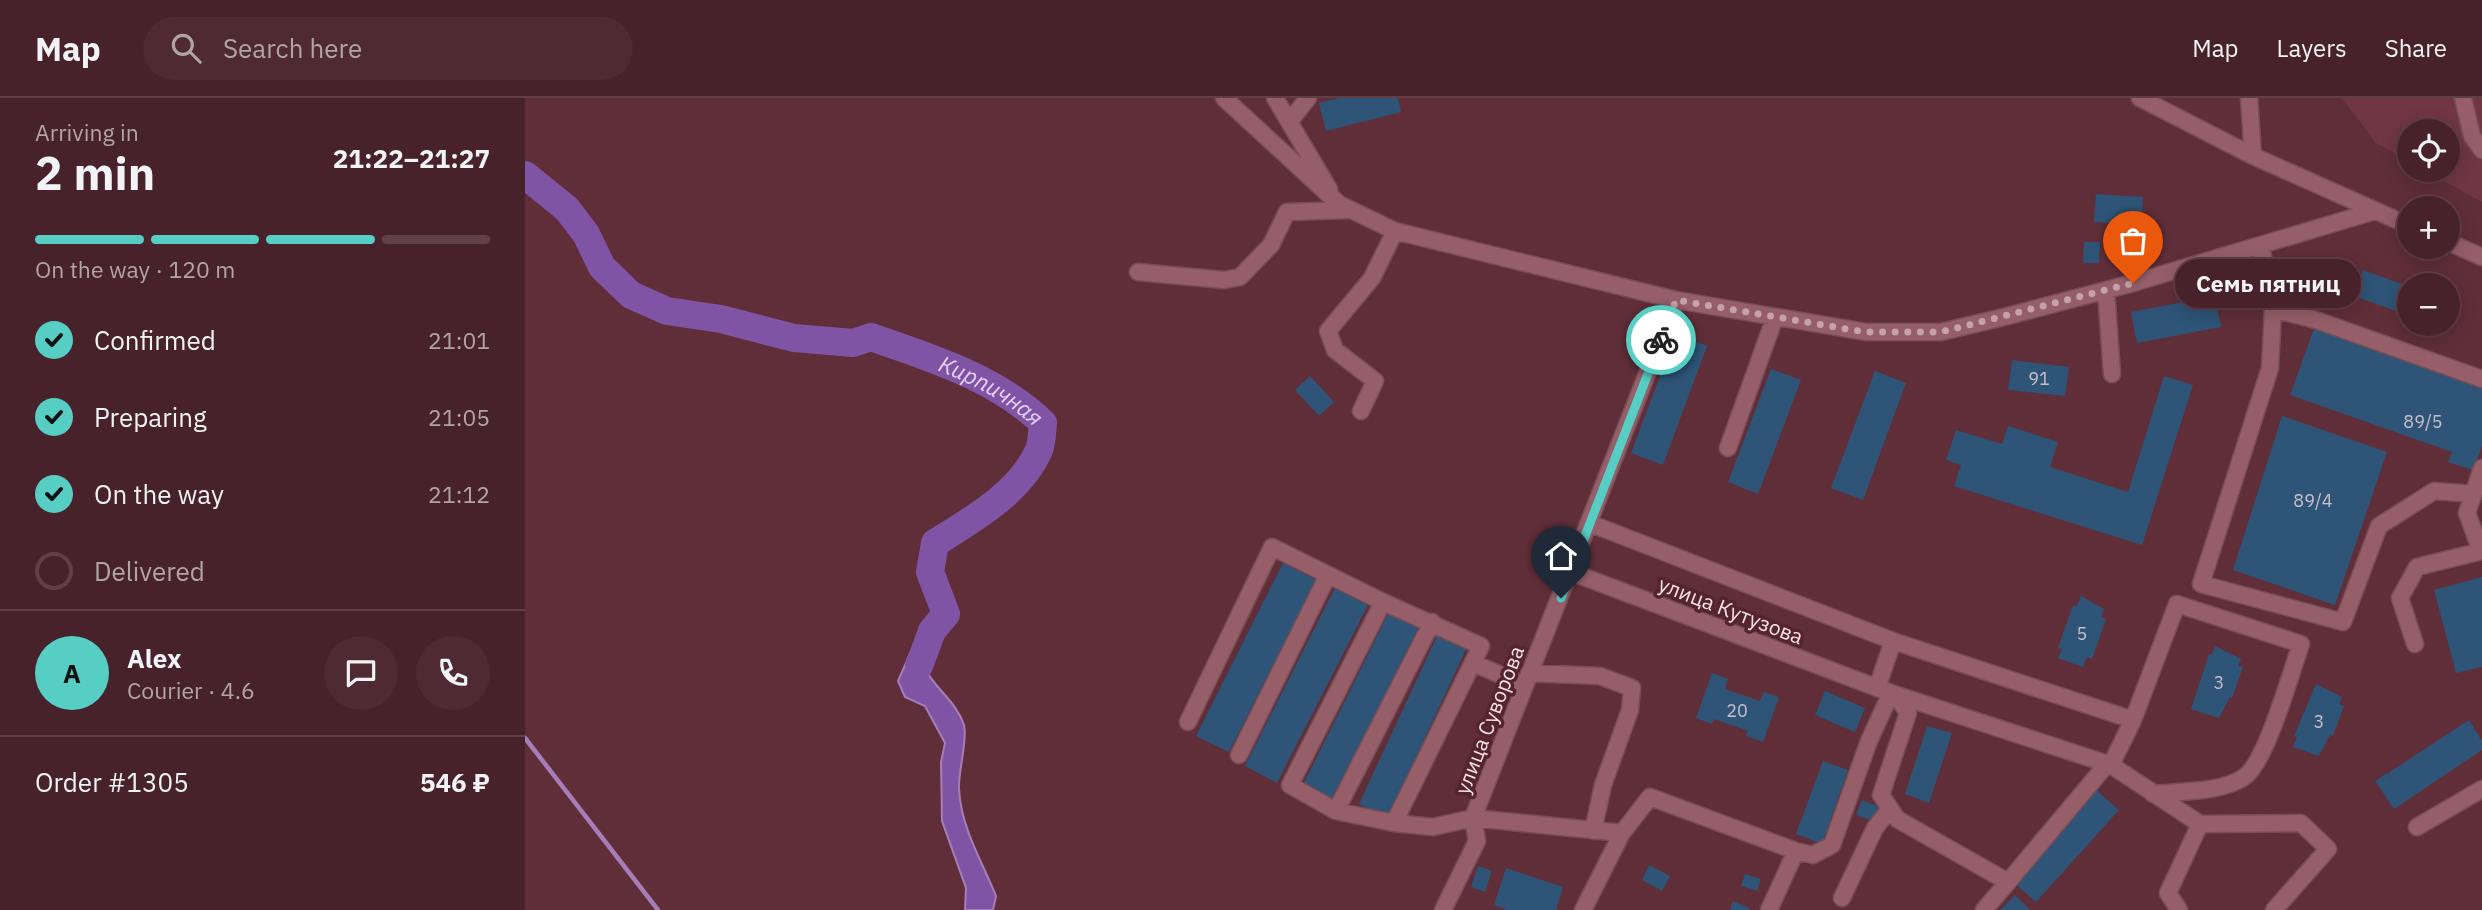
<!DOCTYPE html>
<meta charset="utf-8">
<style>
body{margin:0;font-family:"IBM Plex Sans",sans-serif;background:#4f2a33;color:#f1f3f6;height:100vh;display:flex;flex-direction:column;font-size:26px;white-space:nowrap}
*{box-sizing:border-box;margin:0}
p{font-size:23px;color:#b1a4a9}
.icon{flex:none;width:38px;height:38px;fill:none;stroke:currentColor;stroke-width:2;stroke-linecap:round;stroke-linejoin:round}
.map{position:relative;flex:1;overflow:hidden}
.details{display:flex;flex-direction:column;background:#48222b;width:525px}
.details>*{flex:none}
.controls{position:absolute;left:1872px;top:21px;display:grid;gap:14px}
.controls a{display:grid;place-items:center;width:63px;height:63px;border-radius:50%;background:#48222b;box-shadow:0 4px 18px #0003,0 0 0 2px #603f47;font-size:35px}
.pin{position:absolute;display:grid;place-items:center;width:60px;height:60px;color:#fff;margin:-72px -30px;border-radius:50% 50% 50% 0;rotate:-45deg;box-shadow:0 0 7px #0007}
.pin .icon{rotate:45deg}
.courier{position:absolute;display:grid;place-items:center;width:70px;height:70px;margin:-35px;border:5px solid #56cec4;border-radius:50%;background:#fff;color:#222;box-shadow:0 2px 9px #0007}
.bubble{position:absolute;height:49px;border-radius:24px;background:#48222b;box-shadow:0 4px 18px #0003,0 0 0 2px #603f47;font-size:23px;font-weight:700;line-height:49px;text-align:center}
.head em{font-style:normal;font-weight:700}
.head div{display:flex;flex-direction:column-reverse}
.head{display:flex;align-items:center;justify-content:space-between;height:119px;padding:0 35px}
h1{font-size:46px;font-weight:700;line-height:52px}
.bar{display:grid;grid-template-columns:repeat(4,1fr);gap:10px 7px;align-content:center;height:84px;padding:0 35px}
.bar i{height:9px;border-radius:5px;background:#603f47}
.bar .current{background:#56cec4}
.bar p{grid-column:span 4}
.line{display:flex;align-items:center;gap:18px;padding:0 35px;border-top:2px solid #603f47}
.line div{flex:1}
.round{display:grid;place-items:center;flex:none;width:74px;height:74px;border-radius:37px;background:#4f2a33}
ol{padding:0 35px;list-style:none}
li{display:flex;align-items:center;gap:21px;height:77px}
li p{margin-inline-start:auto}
li .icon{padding:7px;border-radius:50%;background:#56cec4;color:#111;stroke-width:4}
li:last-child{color:#b1a4a9}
li i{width:38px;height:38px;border:4px solid #603f47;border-radius:50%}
header{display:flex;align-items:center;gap:42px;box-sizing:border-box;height:98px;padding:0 35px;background:#48222b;border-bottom:2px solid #603f47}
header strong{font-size:33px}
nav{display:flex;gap:38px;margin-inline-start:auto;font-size:24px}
.search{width:490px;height:63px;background:#4f2a33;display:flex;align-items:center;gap:18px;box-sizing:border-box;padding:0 24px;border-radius:38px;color:#b1a4a9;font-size:26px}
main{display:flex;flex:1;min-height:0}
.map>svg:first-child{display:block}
</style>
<header>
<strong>Map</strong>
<div class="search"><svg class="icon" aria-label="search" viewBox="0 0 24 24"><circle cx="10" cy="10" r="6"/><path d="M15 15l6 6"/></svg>Search here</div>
<nav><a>Map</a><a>Layers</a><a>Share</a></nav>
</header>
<main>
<section class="details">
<div class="head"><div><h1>2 min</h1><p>Arriving in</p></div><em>21:22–21:27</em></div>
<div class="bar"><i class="current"></i><i class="current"></i><i class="current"></i><i></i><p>On the way · 120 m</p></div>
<ol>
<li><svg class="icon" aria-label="check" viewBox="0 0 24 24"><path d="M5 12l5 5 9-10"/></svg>Confirmed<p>21:01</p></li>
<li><svg class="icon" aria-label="check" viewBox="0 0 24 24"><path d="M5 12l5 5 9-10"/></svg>Preparing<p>21:05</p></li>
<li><svg class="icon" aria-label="check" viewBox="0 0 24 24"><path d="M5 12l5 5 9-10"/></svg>On the way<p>21:12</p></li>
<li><i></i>Delivered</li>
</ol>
<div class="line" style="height:126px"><b class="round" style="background:#56cec4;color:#111">A</b><div><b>Alex</b><p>Courier · 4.6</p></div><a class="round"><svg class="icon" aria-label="chat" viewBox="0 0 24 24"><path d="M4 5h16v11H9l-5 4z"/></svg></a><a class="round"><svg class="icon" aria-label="phone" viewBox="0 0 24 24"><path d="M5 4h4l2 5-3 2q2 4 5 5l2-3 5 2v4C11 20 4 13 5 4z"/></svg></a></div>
<div class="line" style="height:91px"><div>Order #1305</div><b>546 ₽</b></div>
</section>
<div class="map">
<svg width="1957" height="812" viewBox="0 0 1957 812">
<rect width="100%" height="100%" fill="#602e39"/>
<path fill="#703643" d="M1817 0H1957V104L1899 72H1923V33H1885V64L1851 45Z"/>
<path fill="#8054a4" stroke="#a57eb7" stroke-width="2" d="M407 533 402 574C413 593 432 605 439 627 443 641 433 673 434 691 436 730 457 763 471 798L468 812H440L441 790 417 723 416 664 420 645 400 608 380 599 373 583 387 551Z"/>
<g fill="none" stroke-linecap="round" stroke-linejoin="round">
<path stroke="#a57eb7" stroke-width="4.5" d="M0 640 133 812"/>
<path stroke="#8054a4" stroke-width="28" id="s1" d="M0 77 42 111 61 136 77 169 106 197 142 213 196 221 269 240 328 245 346 239C408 261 470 279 518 325 517 334 517 344 514 352 496 394 447 422 410 445L405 474 421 516 407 533 394 568"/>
</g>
<path fill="#2e5477" d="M814 0H873L876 14 801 33 794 5Z
M1571 96 1618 99 1617 127 1569 124Z
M1559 144H1575L1574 165H1558Z
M1838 172 1885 189V218L1829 198Z
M1755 174 1809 183 1806 198 1753 189Z
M1690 198 1696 229 1612 245 1606 214Z
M1790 228 1957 285V348L1948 372 1923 364 1927 354 1765 297Z
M1151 236 1182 248 1138 367 1106 355Z
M1487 262 1544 269 1540 298 1483 292Z
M1246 271 1276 282 1233 396 1203 384Z
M1350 273 1381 285 1338 402 1306 390Z
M785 278 809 304 794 318 770 292Z
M1639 278 1668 287 1617 447 1429 388 1436 367 1421 362 1431 332 1477 346 1483 328 1533 344 1525 369 1603 394Z
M1757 318 1862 354 1810 507 1708 472Z
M758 465 791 482 704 654 671 638Z
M1957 479V569L1931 575 1909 492Z
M810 490 843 507 752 685 720 668Z
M1556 498 1579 511 1576 519 1581 521 1567 561 1562 559 1558 569 1533 560 1537 551 1533 550 1548 507 1552 508Z
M864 514 894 528 808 702 778 687Z
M913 536 942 549 863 720 834 706Z
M1690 548 1716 561 1713 568 1718 569 1707 600 1705 599 1694 620 1666 611 1684 556 1687 557Z
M1187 575 1203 581 1200 591 1235 603 1239 594 1254 599 1238 644 1221 638 1223 633 1189 621 1187 626 1171 620Z
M1791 586 1817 599 1814 606 1819 608 1808 638 1805 637 1794 658 1768 649 1772 639 1769 638Z
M1300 593 1340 610 1330 634 1290 617Z
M1944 622 1957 643V652L1869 711 1850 683 1862 675 1867 683 1863 675Z
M1402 628 1427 635 1404 705 1380 696Z
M1298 663 1323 672 1297 746 1271 736Z
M1571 692 1594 712 1511 804 1488 784Z
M1337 702 1356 710 1351 724 1331 717Z
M1124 767 1145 778 1137 793 1117 782Z
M953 768 967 773 960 794 946 789Z
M981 770 1038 789 1031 812H982L969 807Z
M1220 776 1236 781 1232 793 1216 788Z
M1490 797 1505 812H1475Z
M1208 803 1224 810V812H1205Z"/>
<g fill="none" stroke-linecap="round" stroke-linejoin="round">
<g stroke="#774d57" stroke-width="19">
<path id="minor" d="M699 0 814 106 870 133 1151 202 1341 234H1416L1479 219 1608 185 1850 113
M750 0 804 91
M1615 0 1728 58 1885 128
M1724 0 1728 58
M1938 0 1947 38 1957 52
M765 23 783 0
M1923 144 1957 159
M1736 148 1748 211 1791 222 1957 281
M613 174 699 182 715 179 746 147 762 114 823 112
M1581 192 1587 276
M1748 211 1745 270 1676 486 1818 524 1854 428 1909 393 1949 396
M836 313 850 283 810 252 803 233 847 180 870 133
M1203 350 1250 219
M1064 425 1368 543 1608 622
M1956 453 1942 415 1957 370
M1046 474 1366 595 1586 667 1675 726 1776 725 1803 751 1749 812
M858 504 765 687 811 713 869 725 908 729 948 720 952 743 918 812
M1890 546 1875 500 1892 469 1957 453
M948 565 999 587
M1004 575 1075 578 1107 590 1105 612 1078 687 1068 733
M1352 590 1368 543
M1371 597 1383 615 1356 697 1372 721 1483 784 1582 666
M663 624 747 449 858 504 956 548 869 725
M714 657 803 477
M1586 667 1608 622 1652 506 1776 546C1766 574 1741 666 1718 680 1693 695 1657 693 1628 696
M811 713 907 524
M1892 729 1957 691
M1097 735 1125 699 1271 753 1288 757 1307 747 1344 643 1366 595
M1317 800 1350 730 1365 711
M1058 812 1097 735 948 720 1151 202
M1244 812 1271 753
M1459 812 1483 784
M1654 812 1643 795 1675 726"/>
</g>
<use href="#minor" stroke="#955e68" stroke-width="16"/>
</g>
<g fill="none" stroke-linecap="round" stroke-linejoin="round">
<path stroke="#c5a2a8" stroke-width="7" stroke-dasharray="0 12.6" d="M1136 242 1151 202 1340 234H1416L1608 185"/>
<path stroke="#56cec4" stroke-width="9" d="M1036 500 1136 242"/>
</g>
<g text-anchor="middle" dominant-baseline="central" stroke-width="7" stroke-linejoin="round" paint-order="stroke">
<g font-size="18" fill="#c8bec9">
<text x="1514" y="280">91</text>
<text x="1898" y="323">89/5</text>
<text x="1788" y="402">89/4</text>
<text x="1557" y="535">5</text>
<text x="1694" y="584">3</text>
<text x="1212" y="612">20</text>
<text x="1794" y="623">3</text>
</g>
<g font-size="21" fill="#fbe1e4" stroke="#54242f">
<text transform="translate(1206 512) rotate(21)">улица Кутузова</text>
<text transform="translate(964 622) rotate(-69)">улица Суворова</text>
</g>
<g font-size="23" font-style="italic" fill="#e6d0fc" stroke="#54242f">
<text stroke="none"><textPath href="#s1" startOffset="542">Кирпичная</textPath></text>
</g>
</g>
</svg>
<div class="controls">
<a><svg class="icon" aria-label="locate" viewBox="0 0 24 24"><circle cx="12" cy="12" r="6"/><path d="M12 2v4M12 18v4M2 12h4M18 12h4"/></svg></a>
<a>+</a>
<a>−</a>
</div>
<div class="pin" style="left:1608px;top:185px;background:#ea580c"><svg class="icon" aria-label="bag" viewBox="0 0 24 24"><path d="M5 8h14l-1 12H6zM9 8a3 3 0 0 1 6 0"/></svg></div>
<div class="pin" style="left:1036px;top:500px;background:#1f2937"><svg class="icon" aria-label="home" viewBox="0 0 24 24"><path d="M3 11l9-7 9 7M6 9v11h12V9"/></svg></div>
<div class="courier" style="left:1136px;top:242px"><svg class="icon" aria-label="bike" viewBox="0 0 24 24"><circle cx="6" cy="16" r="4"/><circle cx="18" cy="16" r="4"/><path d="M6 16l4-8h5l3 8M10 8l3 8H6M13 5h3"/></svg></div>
<div class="bubble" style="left:1650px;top:161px;width:186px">Семь пятниц</div>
</div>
</main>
